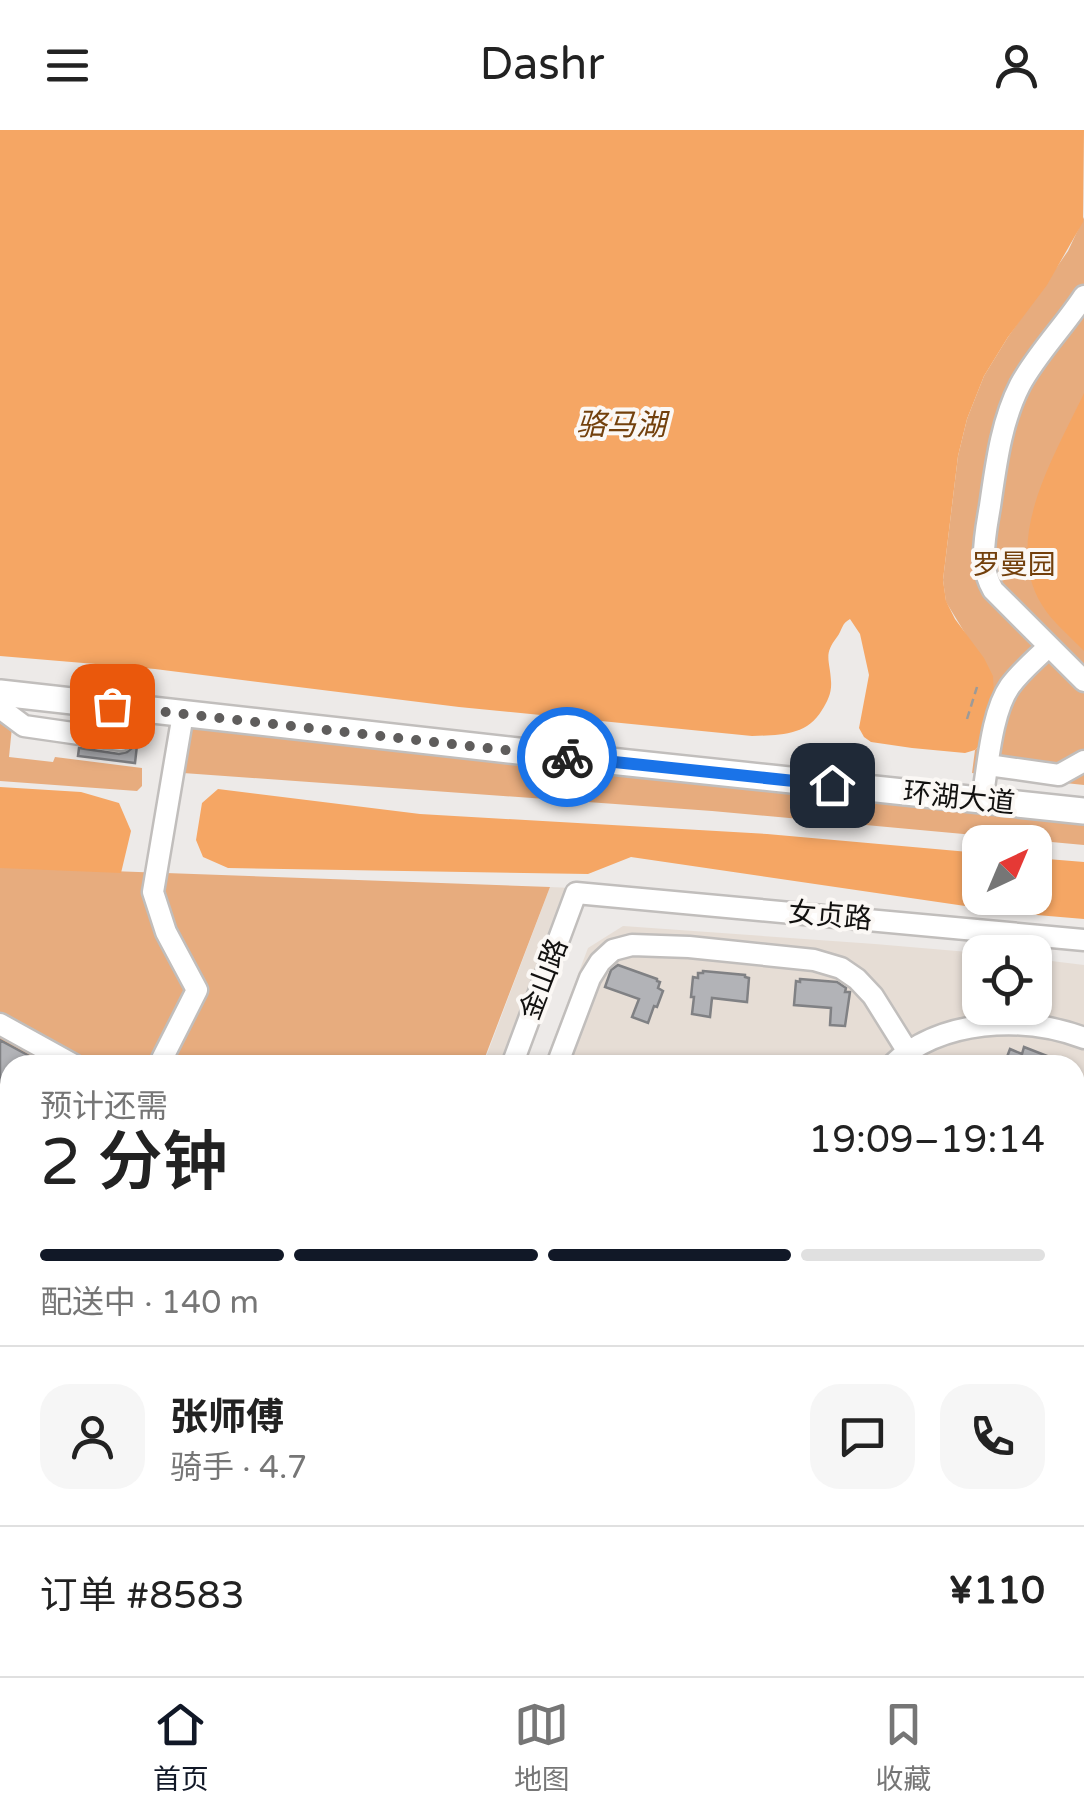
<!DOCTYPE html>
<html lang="zh">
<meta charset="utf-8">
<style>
body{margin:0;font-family:"Varela Round","Noto Sans SC",sans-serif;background:#f6f6f6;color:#222;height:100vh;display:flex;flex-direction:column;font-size:38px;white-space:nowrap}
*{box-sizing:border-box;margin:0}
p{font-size:32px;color:#767676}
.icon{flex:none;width:55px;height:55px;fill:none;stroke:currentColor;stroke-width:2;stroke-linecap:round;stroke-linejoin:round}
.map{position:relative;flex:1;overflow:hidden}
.drawer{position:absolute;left:0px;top:925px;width:1085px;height:622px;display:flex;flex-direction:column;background:#fff;border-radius:30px 30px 0 0;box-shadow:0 2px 8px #0004}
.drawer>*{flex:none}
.needle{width:65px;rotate:44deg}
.fabs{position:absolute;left:962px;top:695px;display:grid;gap:20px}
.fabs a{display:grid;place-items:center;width:90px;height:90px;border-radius:20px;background:#fff;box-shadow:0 2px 8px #0004;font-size:50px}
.pin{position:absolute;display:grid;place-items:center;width:85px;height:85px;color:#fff;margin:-42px;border-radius:20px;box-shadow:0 5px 15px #0006}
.courier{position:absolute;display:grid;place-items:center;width:100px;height:100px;margin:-50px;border:8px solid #1a73e8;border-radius:50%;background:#fff;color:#222;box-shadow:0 2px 12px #0007}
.summary em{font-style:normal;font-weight:600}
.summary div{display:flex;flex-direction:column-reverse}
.summary{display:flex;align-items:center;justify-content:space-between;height:170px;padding:0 40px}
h1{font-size:65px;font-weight:600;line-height:75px}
.bar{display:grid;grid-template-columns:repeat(4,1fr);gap:15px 10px;align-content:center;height:120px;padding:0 40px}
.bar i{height:12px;border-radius:8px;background:#e0e0e0}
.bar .current{background:#111827}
.bar p{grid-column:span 4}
.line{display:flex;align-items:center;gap:25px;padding:0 40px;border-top:2px solid #e0e0e0}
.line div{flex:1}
.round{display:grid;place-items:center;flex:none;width:105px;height:105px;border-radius:30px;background:#f6f6f6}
header{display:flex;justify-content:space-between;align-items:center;height:130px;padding:0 40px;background:#fff;font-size:45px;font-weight:600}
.dock{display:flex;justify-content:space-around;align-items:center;height:140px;border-top:2px solid #e0e0e0;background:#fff;font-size:28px;color:#767676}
.dock a{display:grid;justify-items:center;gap:5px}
.dock .current{color:#111827}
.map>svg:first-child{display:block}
</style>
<header><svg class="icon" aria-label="menu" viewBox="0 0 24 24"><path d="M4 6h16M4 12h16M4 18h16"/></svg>Dashr<svg class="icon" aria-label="person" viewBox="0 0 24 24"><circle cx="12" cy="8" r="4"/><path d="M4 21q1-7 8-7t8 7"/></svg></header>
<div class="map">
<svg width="1084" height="1546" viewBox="0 0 1084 1546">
<rect width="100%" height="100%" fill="#edeae8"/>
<path fill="#e6ddd5" d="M550 757 572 758 505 935H483Z
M623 796 875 814 980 823V878H1035V829L1084 835V1546H317L320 1538H1075V935H544L588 818Z"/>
<path fill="#e7ac7e" d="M1084 87V655L972 643 975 620 982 613 968 508 946 472 943 450 958 326 967 289 984 246 1008 207 1068 121Z
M0 584 12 597 9 627 53 632 55 627 142 638V656L137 661 0 651Z
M189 592 1084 688V715L712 681 183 643Z
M0 737 550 757 482 935H10V1538H254L250 1546H0Z"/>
<path fill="#f5a664" d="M0 0H1084L1083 92 1047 155 1008 207 984 246 967 289 958 326 943 450 946 471 955 489 984 528 993 546 994 567 982 613 975 620 965 623 912 618 871 612 864 607 859 598 869 545 860 504 850 489C841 494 843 499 837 507 823 525 830 530 831 551 832 562 828 571 822 580 807 606 779 605 752 606L459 577 155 539 0 526Z
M1084 263V521C1070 506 1052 492 1042 475 1001 409 1056 324 1084 263Z
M0 657 81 662 119 673 131 701 121 743 0 738Z
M218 659 420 684 767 704 980 723V768H1035V728L1084 732V789L1013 783 631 727 588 744 228 738 203 727 196 710 202 673Z
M1075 1400 1084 1405V1538L1081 1546H821L831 1538H1075Z"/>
<path fill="#b2b3b7" stroke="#808184" stroke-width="2.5" d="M127 597 139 598 135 633 78 626 79 618 119 624 127 622 132 618 135 611 133 604Z
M618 835 657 849V851L660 852 658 858 663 861 657 877 654 876 648 893 632 887 639 869 605 857 611 840Z
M703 841 745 845V847L749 848 747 872 712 868 710 887 692 884 694 867H691L693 847 698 848V843H703Z
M800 849 837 852 846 858 845 862H850L845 896 830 895 831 878 794 875 796 851 800 852Z
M0 910 46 935H10V957L0 952Z
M1024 917 1068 934V935H1004L1010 919 1022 924Z"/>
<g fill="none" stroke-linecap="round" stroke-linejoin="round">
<g stroke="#c1bebc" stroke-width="25">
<path id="minor" d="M1084 166C1065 195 1036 225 1020 255 1001 292 996 335 990 376 987 394 983 413 984 431 985 442 988 451 993 460L1084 551
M0 578 24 596 121 610
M988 635 1059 645 1084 631
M982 670C988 637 991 583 1010 556 1021 541 1036 529 1049 516
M0 894 74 935
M159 935 197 860 166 802 153 762 183 584
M512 935 576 763 1084 810
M557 935 590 848 600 832 613 820 632 815 689 817 814 830 841 838 857 849 873 866 908 922
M892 935C941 889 1023 885 1084 908
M0 1027 10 1032
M0 1238 10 1215
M0 1327 10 1330
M150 1538 162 1546
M282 1546 285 1538
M806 1546V1538"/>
</g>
<g stroke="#c1bebc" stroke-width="30">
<path id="major" d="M0 563 572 627 1084 681"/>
</g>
<path stroke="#9c9a98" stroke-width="2.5" stroke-dasharray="8 5" stroke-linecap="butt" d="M967 589 977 557
M1075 1305 1084 1308
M1075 1317 1084 1320
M0 1495 10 1496"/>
<use href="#minor" stroke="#fff" stroke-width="20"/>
<use href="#major" stroke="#fff" stroke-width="25"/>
</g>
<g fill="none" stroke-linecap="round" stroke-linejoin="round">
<path stroke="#5f5d5c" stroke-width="10" stroke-dasharray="0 18" d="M112 576 567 627"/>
<path stroke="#1a73e8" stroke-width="12" d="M567 627 832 655"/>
</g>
<g text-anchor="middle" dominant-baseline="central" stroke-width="8" stroke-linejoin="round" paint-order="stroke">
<g font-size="28" fill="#723f0b" stroke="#fbf8f5">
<text x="1014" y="435">罗曼园</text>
</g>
<g font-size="28" fill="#121110" stroke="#fbf8f5">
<text transform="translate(959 668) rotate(6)">环湖大道</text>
<text transform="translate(830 786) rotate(5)">女贞路</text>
<text transform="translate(544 849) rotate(-69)">金山路</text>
</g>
<g font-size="30" font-style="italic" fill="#73410d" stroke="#fbf8f5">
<text x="621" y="295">骆马湖</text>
</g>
</g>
</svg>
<div class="fabs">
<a><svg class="needle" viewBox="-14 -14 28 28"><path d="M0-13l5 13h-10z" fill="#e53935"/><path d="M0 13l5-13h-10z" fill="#767676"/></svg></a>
<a><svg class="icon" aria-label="locate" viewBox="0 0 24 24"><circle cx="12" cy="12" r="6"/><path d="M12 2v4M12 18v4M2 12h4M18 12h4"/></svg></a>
</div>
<div class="pin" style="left:112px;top:576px;background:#ea580c"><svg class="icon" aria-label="bag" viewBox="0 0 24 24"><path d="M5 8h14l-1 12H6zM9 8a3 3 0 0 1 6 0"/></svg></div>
<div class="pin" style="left:832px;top:655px;background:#1f2937"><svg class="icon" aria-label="home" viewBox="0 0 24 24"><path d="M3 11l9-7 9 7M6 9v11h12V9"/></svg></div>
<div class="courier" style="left:567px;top:627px"><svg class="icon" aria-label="bike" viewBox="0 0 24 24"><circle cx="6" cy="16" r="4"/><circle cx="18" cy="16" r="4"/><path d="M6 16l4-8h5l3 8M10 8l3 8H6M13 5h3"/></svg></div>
<section class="drawer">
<div class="summary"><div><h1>2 分钟</h1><p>预计还需</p></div><em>19:09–19:14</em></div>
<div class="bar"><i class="current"></i><i class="current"></i><i class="current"></i><i></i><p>配送中 · 140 m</p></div>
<div class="line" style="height:180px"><a class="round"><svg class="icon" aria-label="person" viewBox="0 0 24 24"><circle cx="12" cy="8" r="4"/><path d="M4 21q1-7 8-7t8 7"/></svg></a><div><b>张师傅</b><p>骑手 · 4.7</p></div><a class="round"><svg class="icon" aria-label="chat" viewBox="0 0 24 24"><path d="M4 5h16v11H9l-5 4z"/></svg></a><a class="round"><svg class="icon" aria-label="phone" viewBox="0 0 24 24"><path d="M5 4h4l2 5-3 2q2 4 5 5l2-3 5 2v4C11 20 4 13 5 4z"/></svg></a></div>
<div class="line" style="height:130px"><div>订单 #8583</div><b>¥110</b></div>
</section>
</div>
<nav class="dock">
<a class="current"><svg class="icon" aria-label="home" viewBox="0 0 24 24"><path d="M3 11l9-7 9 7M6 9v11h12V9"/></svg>首页</a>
<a><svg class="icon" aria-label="map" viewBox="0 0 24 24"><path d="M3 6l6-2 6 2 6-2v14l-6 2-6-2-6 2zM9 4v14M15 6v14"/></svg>地图</a>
<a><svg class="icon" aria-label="saved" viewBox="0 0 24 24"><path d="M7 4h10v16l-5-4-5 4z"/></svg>收藏</a>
</nav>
